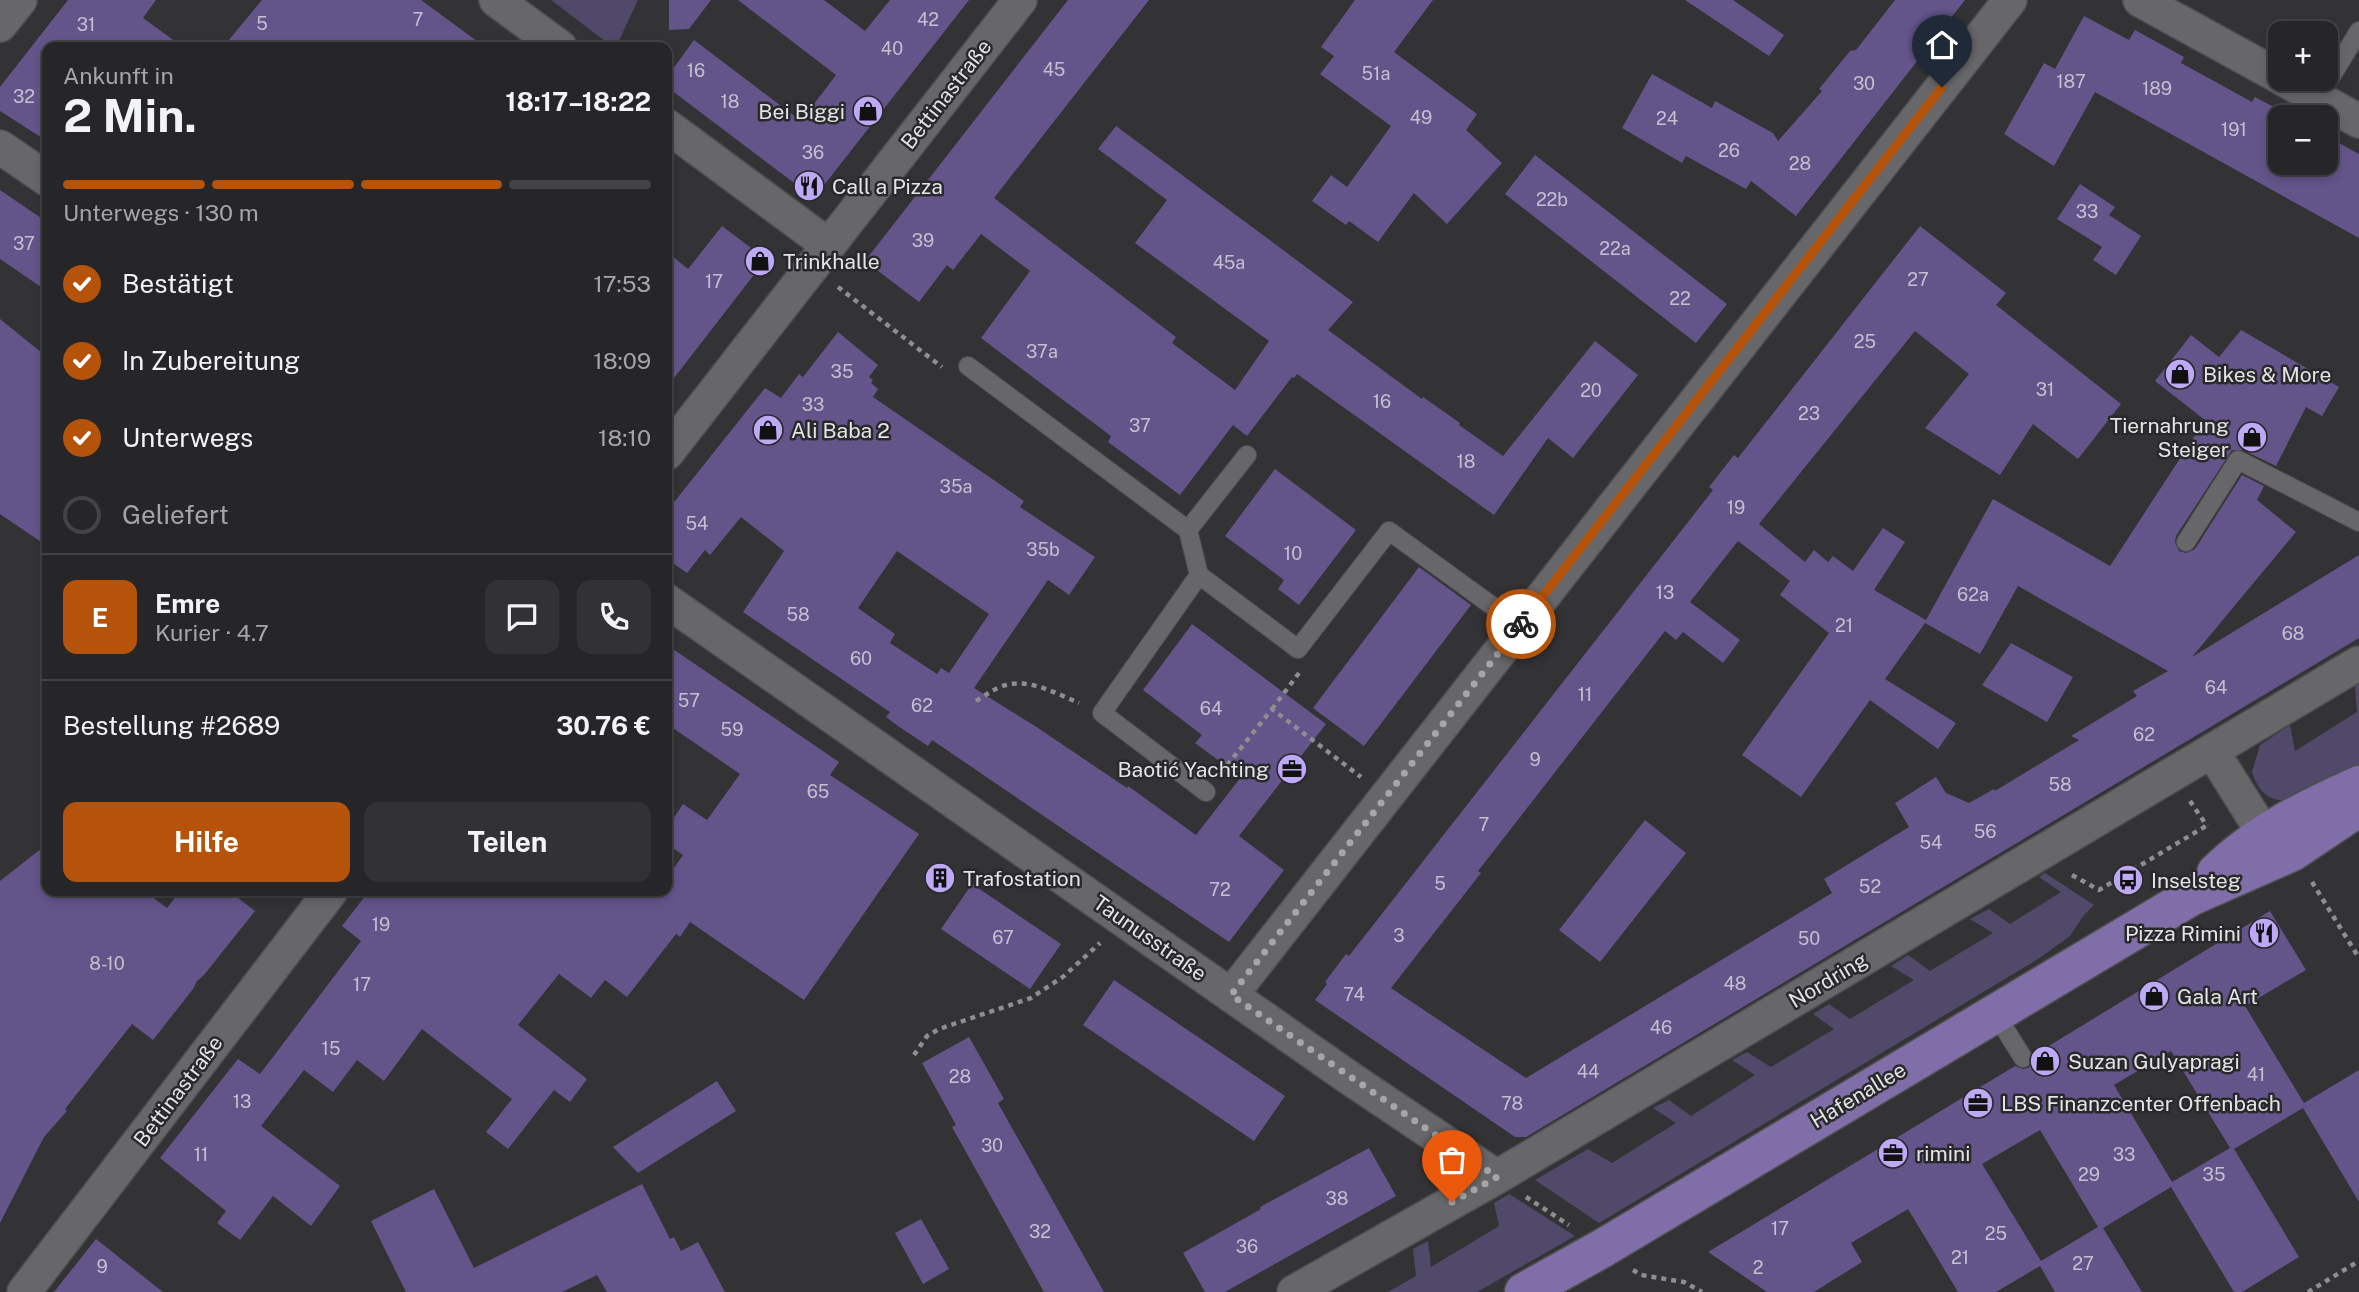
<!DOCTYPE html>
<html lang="de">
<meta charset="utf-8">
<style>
body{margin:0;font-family:"Public Sans",sans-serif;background:#323234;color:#f1f3f6;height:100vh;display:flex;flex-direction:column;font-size:26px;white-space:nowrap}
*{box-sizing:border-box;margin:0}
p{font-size:23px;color:#a4a5a8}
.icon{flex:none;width:38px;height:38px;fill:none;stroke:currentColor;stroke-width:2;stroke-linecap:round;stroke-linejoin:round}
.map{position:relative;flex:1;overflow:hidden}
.panel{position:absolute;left:42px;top:42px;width:630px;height:854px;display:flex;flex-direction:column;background:#262628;border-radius:14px;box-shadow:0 4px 10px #0003,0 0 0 2px #424345}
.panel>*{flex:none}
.tools{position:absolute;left:2268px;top:21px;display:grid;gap:14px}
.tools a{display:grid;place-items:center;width:70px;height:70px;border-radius:14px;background:#262628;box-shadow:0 4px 10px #0003,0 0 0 2px #424345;font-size:35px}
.pin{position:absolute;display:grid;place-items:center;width:60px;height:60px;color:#fff;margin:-72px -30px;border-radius:50% 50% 50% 0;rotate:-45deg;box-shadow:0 0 7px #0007}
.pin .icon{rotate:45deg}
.courier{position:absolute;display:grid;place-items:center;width:70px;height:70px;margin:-35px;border:5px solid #b45309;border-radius:50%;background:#fff;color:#222;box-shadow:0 2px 9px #0007}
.head em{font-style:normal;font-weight:700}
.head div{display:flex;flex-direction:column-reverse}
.head{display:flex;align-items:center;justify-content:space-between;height:119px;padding:0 21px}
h1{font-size:46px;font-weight:700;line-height:52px}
.bar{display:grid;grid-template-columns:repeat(4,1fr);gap:10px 7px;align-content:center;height:84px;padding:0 21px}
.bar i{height:9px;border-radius:5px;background:#424345}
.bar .on{background:#b45309}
.bar p{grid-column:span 4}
.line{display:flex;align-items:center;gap:18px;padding:0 21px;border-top:2px solid #424345}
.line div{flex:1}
.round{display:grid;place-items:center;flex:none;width:74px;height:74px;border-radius:14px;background:#323234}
ol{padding:0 21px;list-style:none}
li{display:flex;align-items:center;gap:21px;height:77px}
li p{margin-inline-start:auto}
li .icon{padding:7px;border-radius:50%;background:#b45309;color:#fff;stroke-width:4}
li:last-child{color:#a4a5a8}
li i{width:38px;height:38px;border:4px solid #424345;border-radius:50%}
.cta{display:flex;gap:14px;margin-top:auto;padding:14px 21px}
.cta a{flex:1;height:80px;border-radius:14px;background:#b45309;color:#fff;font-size:28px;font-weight:700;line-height:80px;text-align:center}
.cta a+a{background:#323234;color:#f1f3f6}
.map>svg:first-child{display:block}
</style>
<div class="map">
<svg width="2359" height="1292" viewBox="0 0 2359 1292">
<rect width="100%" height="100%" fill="#333335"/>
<path fill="#514969" d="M551 0H638L616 47H613Z
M2359 684V765C2328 784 2270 830 2252 772L2260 745 2290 725 2295 751 2357 712 2355 686Z
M2045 873 2094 905 2084 915 2070 936 2038 959 1599 1223 1535 1180 1588 1149 1612 1163 1676 1123 1653 1108 1669 1100 1691 1116 1755 1075 1732 1060 1747 1052 1771 1067 1834 1029 1813 1014 1829 1004 1850 1019 1914 980 1891 966 1908 955 1930 971 1993 933 1970 919 1989 909 2010 924 2061 892 2039 877Z
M1509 1194 1575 1236 1477 1292H1388L1416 1276 1413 1249 1428 1241 1431 1267 1499 1226 1494 1203Z"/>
<path fill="#63548a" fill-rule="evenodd" d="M68 0H156L143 18 183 47H47V141L0 111V87Z
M262 0H421L485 47H223Z
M669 0H711L689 29 669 30Z
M738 0H824L865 31 890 0H969L814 198 667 87V77L694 40 801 121 836 75Z
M1068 0H1149L994 198 1176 337 1172 343 1235 390 1269 341 1135 243 1167 200 1098 149 1116 126 1353 302 1328 330 1422 399 1423 397 1460 423 1459 425 1503 456 1595 341 1638 375 1573 458 1548 438 1494 515 1297 374 1294 378 1292 377 1247 436 1233 425 1180 495 1108 442 1111 436 981 338 1030 271 981 234 953 270 947 265 919 302 865 261Z
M1355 0H1433L1394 52 1477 114 1466 130 1502 163 1447 224 1414 193 1378 242 1349 221 1346 225 1312 201 1331 175 1347 187 1391 126 1320 74 1334 56 1321 47Z
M1685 0H1733L1784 35 1769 56Z
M1895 0H1965L1796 216 1751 181 1746 189 1686 156 1682 163 1622 128 1652 74 1712 108 1715 101 1773 133 1778 141 1822 91 1819 89 1850 51 1856 50Z
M2084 16 2129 40 2135 30 2184 57 2181 63 2214 81 2252 102 2255 97 2292 117H2280V163H2326V136L2359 154V238L2095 92 2054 166 2004 134 2044 63 2055 69Z
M1535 155 1727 304 1696 343 1505 194Z
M2080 184 2115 207 2109 215 2141 236 2116 275 2093 260 2102 247 2057 219Z
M0 190 47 222V291L0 259Z
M722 226 759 254 760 267 667 387V252L688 269Z
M1920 226 2006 293 1996 305 2121 404 2078 459 2033 424 2000 475 1925 428 1969 374 1915 331 1759 524 1805 562 1814 550 1828 562 1833 556 1853 571 1883 528 1905 542 1874 590 1926 620 1993 499 2110 566 2205 420 2155 381 2191 335 2219 357 2241 330 2339 387 2322 416 2306 407 2276 466 2243 450H2232L2176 536 2175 542 2179 551 2186 553 2195 549 2242 475 2264 486 2257 500 2296 532 2192 657 2359 555V638L1526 1137H1515L1315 1000 1327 984 1325 982 1346 954 1349 956 1713 490 1709 487 1734 455 1738 458ZM1738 541 1790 581 1780 595 1829 633 1742 755 1801 797 1870 700 1938 749 1956 723 1885 679 1925 623 1980 654 2018 586 2168 671 2133 691 2137 696 2071 736 2079 740 1995 791 1994 789 1969 803 1946 793 1936 777 1895 803 1909 827 1824 879 1832 893 1526 1078 1391 988 1481 873 1478 871 1665 631 1676 640 1683 632 1723 663 1740 640 1690 602Z
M0 319 47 357V546L0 514Z
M838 332 878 365 869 377 873 380 871 383 878 389 873 397 1024 501 1020 507 1095 557 1069 595 1048 580 974 688 1035 726 1127 788 1128 786 1196 835 1241 777 1195 743 1202 735 1143 690 1192 624 1326 724 1239 836 1284 870 1229 942 932 740 928 746 898 726 886 717 890 712 743 612 784 551 741 517 710 555 705 550 687 573 667 559V511L765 388 781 398 799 374 803 377ZM897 551 989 614 949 673 941 668 937 674 890 643 895 634 858 608Z
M1275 469 1356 530 1299 605 1278 589 1284 580 1225 536Z
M1419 567 1471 605 1364 746 1313 708Z
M2011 643 2073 677 2047 722 1982 685Z
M667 645 839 762 830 775 919 834 804 1000 690 922 680 937 676 934 627 997 605 980 591 998 559 974 518 1025 587 1079 570 1102 554 1090 508 1149 486 1132 512 1099 422 1029 384 1081 357 1060 333 1092 304 1070 261 1126 340 1186 311 1226 273 1196 240 1240 217 1223 226 1211 160 1158 238 1059 260 1074 361 941 342 926 369 891H667V878L683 855 667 844V828L683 804 707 820 740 774 667 724Z
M1645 820 1686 853 1600 962 1559 930Z
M47 844V891H144L167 908 180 891H229L255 911 204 975 197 981 193 989 153 1040 132 1024 65 1109 67 1111 44 1137 0 1223V881Z
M972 884 1061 944 1030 989 941 929Z
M2270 911 2306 970 2245 1006 2304 1103 2359 1070V1202L2303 1108 2234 1149 2299 1257 2242 1292H2234L2171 1187 2103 1228 2142 1292H2055L2040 1266 1996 1292H1958L1908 1209 1851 1243 1862 1262 1814 1292H1767L1708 1252 2015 1066 2023 1069 2028 1068 2033 1063 2034 1055ZM2171 1051 2230 1148 2172 1182 2114 1085ZM2040 1130 2098 1227 2041 1261 1982 1164Z
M1114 980 1285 1096 1254 1141 1083 1025Z
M969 1037 1004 1099 998 1103 1104 1292H1044L952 1127 956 1125 922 1063Z
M717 1081 736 1111 638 1173 613 1147Z
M1369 1148 1396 1196 1225 1292H1205L1183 1253 1261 1209 1260 1207Z
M642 1184 670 1239 674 1237 681 1251 698 1242 725 1292H607L597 1275 562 1292H406L371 1221 434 1189 474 1268Z
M921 1219 949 1269 923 1284 895 1233Z
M96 1239 163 1292H54Z"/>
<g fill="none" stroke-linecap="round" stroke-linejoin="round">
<g stroke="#4f4f51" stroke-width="20">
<path id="service" d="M2318 98 2359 31
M968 366 1188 530 1199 575
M1188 530 1247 455
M2186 542 2238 460 2359 522
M1206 792 1102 713 1199 575 1298 649 1389 531 1520 626
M1995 1013 2023 1058"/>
</g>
<g stroke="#4f4f51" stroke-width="36">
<path id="minor" d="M496 0 560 47
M2140 0 2280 77
M0 25 20 0
M2283 79 2359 121
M667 126 828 245
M0 147 47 179
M667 453 1020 0
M667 601 1348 1077 1497 1177
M2212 751 2264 834
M1231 995 2010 0
M24 1292 331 891
M1294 1292 1497 1177 2359 663"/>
</g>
<g stroke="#4f4f51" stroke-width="41">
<path id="primary" d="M2216 873C2256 833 2308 808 2359 785
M1524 1292 1603 1248 2192 896 2292 852 2359 807"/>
</g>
<path stroke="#8e8e90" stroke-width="4.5" stroke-dasharray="5 5" stroke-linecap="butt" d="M838 287 942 367
M976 701C984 696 991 691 1000 687 1026 676 1055 693 1079 703
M1272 709 1299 673
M1221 773 1272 709 1361 777
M2190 801 2207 826
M2072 875 2099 890 2206 826
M2312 882 2359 958
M914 1055 927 1036 939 1029 1031 998 1064 976 1100 943
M1526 1197 1569 1225
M1633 1270 1641 1275 1684 1282 1702 1292
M2308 1292 2359 1261"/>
<use href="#service" stroke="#676769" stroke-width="18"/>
<use href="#minor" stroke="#676769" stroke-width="33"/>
<use href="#primary" stroke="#806ea9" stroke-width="38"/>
</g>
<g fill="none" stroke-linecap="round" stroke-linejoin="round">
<path stroke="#a6a6a8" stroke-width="7" stroke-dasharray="0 12.6" d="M1452 1202 1497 1177 1231 995 1521 624"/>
<path stroke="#b45309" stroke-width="9" d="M1521 624 1942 87"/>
</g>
<defs>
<g id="shop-disc" transform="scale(1.575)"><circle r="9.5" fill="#bda9f5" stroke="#29292b"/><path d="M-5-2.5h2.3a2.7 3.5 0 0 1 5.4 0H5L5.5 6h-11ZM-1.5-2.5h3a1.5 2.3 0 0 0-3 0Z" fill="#111"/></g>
<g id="restaurant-disc" transform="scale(1.575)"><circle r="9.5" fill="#bda9f5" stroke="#29292b"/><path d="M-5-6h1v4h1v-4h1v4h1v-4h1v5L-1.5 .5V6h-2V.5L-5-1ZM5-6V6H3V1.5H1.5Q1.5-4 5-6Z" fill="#111"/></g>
<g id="office-disc" transform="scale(1.575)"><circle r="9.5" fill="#bda9f5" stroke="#29292b"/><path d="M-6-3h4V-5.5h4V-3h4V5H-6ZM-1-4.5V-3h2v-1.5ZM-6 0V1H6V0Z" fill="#111"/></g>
<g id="building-disc" transform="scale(1.575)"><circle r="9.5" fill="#bda9f5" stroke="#29292b"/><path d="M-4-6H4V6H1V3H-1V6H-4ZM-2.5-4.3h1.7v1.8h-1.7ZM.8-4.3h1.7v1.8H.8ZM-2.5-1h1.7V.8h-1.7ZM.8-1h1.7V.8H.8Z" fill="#111"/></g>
<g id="bus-disc" transform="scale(1.575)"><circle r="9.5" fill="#bda9f5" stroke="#29292b"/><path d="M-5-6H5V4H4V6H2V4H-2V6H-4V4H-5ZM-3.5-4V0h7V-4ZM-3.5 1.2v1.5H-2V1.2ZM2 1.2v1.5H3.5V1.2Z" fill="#111"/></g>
</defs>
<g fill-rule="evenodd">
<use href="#shop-disc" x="868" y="111"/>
<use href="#restaurant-disc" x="809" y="186"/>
<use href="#shop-disc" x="760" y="261"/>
<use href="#shop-disc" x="2180" y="374"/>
<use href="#shop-disc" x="768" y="430"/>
<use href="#shop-disc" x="2252" y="437"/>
<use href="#office-disc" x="1292" y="769"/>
<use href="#building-disc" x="940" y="878"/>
<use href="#bus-disc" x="2128" y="880"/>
<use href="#restaurant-disc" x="2264" y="933"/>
<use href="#shop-disc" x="2154" y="996"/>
<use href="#shop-disc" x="2045" y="1061"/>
<use href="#office-disc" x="1978" y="1103"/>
<use href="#office-disc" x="1893" y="1153"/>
</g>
<g text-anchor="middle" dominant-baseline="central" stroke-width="5" stroke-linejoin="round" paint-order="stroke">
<g font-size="18" fill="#c4c0cf">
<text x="418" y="19">7</text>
<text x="928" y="19">42</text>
<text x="262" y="23">5</text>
<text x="86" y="24">31</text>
<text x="892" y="48">40</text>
<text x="1054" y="69">45</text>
<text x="696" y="70">16</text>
<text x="1376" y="73">51a</text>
<text x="2071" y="81">187</text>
<text x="1864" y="83">30</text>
<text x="2157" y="88">189</text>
<text x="24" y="96">32</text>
<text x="730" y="101">18</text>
<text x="1421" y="117">49</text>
<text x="1667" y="118">24</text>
<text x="2234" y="129">191</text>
<text x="1729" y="150">26</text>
<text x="813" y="152">36</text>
<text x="1800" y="163">28</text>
<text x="1552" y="199">22b</text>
<text x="2087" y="211">33</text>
<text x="923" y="240">39</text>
<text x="24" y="243">37</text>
<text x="1615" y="248">22a</text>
<text x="1229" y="262">45a</text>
<text x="1918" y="279">27</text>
<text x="714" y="281">17</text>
<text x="1680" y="298">22</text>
<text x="1865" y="341">25</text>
<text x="1042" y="351">37a</text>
<text x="842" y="371">35</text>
<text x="2045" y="389">31</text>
<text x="1591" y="390">20</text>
<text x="1382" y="401">16</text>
<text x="813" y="404">33</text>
<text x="1809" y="413">23</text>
<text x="1140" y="425">37</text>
<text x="1466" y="461">18</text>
<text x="956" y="486">35a</text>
<text x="1736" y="507">19</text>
<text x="697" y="523">54</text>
<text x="1043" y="549">35b</text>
<text x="1293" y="553">10</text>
<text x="1665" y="592">13</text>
<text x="1973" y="594">62a</text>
<text x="798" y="614">58</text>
<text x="1844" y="625">21</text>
<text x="2293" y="633">68</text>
<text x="861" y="658">60</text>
<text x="2216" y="687">64</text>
<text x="1585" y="694">11</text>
<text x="689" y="700">57</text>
<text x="922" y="705">62</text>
<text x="1211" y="708">64</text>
<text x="732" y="729">59</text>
<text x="2144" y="734">62</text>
<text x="1535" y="759">9</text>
<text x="2060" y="784">58</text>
<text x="818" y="791">65</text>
<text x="1484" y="824">7</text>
<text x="1985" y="831">56</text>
<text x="1931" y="842">54</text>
<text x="1440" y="883">5</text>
<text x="1870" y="886">52</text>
<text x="1220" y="889">72</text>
<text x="381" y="924">19</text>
<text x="1399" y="935">3</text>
<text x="1003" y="937">67</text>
<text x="1809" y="938">50</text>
<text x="107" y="963">8-10</text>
<text x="1735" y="983">48</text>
<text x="362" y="984">17</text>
<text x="1354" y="994">74</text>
<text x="1661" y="1027">46</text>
<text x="331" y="1048">15</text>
<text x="1588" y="1071">44</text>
<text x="2256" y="1074">41</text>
<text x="960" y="1076">28</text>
<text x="242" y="1101">13</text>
<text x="1512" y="1103">78</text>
<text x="992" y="1145">30</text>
<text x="201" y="1154">11</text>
<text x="2124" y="1154">33</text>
<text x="2089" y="1174">29</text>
<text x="2214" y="1174">35</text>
<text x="1337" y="1198">38</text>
<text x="1780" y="1228">17</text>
<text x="1040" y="1231">32</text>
<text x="1996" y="1233">25</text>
<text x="1247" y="1246">36</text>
<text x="1960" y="1257">21</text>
<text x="2083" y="1263">27</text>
<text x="102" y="1266">9</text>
<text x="1758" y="1267">2</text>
</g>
<g font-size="21" fill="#e4e4e6" stroke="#29292b">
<text transform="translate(946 94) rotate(-52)">Bettinastraße</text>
<text transform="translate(1150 938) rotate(35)">Taunusstraße</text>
<text transform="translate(1828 980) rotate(-31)">Nordring</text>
<text transform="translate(178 1091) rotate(-53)">Bettinastraße</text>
<text transform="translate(1858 1095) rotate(-31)">Hafenallee</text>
</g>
<g font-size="21" fill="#e4e4e6" stroke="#29292b" text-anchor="start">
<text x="845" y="111" text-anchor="end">Bei Biggi</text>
<text x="832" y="186">Call a Pizza</text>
<text x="783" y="261">Trinkhalle</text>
<text x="2203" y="374">Bikes &amp; More</text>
<text x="2229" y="425" text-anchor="end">Tiernahrung<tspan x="2229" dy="24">Steiger</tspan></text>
<text x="791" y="430">Ali Baba 2</text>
<text x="1269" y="769" text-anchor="end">Baotić Yachting</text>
<text x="963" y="878">Trafostation</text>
<text x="2151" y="880">Inselsteg</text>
<text x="2241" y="933" text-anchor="end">Pizza Rimini</text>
<text x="2177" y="996">Gala Art</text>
<text x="2068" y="1061">Suzan Gulyapragi</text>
<text x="2001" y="1103">LBS Finanzcenter Offenbach</text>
<text x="1916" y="1153">rimini</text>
</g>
</g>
</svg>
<div class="tools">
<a>+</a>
<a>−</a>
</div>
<div class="pin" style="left:1452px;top:1202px;background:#ea580c"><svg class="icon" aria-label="bag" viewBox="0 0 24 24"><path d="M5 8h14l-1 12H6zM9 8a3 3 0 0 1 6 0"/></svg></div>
<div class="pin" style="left:1942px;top:87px;background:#1f2937"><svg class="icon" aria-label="home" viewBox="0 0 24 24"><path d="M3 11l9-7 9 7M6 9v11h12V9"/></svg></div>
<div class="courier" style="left:1521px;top:624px"><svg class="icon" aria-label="bike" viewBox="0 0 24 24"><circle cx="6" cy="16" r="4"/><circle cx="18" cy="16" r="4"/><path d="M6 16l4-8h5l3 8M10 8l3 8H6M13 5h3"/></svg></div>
<section class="panel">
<div class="head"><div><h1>2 Min.</h1><p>Ankunft in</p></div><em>18:17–18:22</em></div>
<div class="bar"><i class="on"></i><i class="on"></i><i class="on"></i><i></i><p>Unterwegs · 130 m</p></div>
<ol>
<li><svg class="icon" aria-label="check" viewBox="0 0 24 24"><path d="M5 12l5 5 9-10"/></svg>Bestätigt<p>17:53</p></li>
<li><svg class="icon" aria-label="check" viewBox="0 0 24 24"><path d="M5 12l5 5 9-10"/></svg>In Zubereitung<p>18:09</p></li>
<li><svg class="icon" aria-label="check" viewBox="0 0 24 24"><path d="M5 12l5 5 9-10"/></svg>Unterwegs<p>18:10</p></li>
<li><i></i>Geliefert</li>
</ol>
<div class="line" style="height:126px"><b class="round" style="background:#b45309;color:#fff">E</b><div><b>Emre</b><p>Kurier · 4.7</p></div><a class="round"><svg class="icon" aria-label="chat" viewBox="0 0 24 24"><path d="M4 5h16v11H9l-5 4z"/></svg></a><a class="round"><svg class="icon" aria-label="phone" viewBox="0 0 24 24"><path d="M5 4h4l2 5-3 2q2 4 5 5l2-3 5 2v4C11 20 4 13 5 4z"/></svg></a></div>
<div class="line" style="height:91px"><div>Bestellung #2689</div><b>30.76 €</b></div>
<div class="cta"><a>Hilfe</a><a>Teilen</a></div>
</section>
</div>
